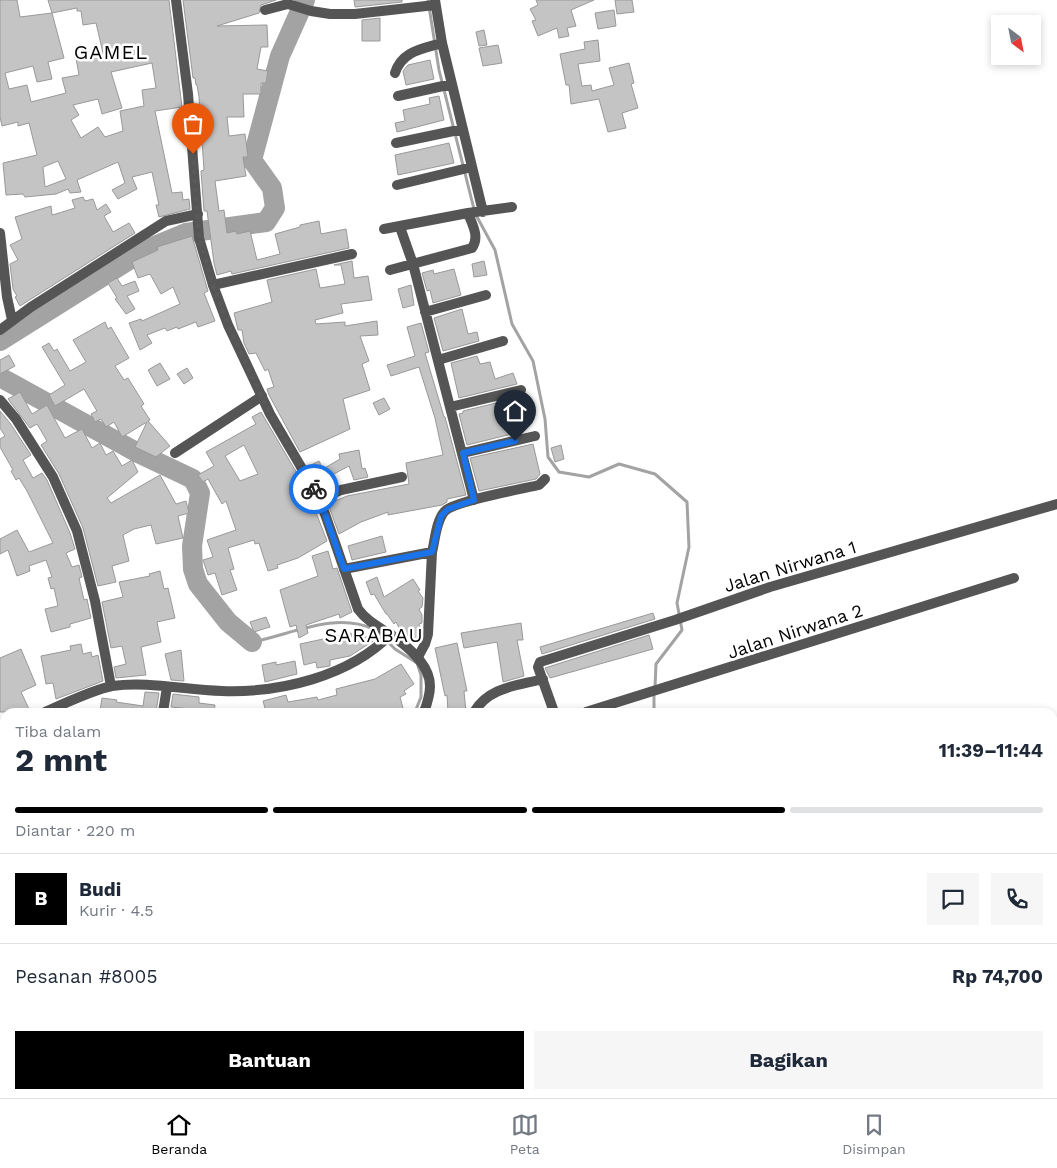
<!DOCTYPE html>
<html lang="id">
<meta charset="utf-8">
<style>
body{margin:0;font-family:"Work Sans",sans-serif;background:#f6f6f7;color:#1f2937;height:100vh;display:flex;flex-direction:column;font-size:19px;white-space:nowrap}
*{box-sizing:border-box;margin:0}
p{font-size:16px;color:#747a83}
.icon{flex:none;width:28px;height:28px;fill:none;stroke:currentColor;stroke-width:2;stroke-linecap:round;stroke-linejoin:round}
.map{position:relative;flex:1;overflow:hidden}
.sheet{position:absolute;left:0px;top:708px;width:1058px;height:391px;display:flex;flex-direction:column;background:#fff;border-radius:15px 15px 0 0;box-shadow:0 2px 8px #0003}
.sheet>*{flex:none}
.needle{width:32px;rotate:148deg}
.fabs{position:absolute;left:991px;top:15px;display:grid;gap:10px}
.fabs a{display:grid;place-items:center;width:50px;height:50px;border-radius:0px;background:#fff;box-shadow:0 2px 8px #0003;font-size:25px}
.pin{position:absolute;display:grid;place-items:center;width:42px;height:42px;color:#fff;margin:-51px -21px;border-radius:50% 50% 50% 0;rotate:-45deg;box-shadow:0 0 5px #0007}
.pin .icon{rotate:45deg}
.courier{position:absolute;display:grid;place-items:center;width:50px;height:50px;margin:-25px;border:4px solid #1a73e8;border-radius:50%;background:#fff;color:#222;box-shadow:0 1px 6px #0007}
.head em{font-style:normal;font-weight:700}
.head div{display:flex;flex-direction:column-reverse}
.head{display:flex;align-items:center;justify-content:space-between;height:85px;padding:0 15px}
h1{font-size:32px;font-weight:700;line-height:38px}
.bar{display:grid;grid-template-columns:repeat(4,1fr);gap:8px 5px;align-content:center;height:60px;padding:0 15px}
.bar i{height:6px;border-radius:4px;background:#e0e1e3}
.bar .selected{background:#000}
.bar p{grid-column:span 4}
.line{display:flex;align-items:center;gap:12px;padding:0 15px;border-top:1px solid #e0e1e3}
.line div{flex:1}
.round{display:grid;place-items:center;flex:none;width:52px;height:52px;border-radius:0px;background:#f6f6f7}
.cta{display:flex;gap:10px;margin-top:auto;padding:10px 15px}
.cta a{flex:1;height:58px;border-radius:0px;background:#000;color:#fff;font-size:20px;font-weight:700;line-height:58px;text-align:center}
.cta a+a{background:#f6f6f7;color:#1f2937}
.tab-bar{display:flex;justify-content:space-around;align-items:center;height:70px;border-top:1px solid #e0e1e3;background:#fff;font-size:14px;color:#747a83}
.tab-bar a{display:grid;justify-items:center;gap:2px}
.tab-bar .selected{color:#000}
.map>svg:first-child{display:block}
</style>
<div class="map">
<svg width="1057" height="1098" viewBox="0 0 1057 1098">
<rect width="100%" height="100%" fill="#fff"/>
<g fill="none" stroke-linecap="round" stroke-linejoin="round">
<path stroke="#a3a3a3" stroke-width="3" d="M428 0 439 70 474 209
M476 215 495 250 512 324 533 361 545 419 548 457 559 472 589 477 619 464 655 474 687 502 689 547 677 603 682 630 656 664 655 687
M378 632 395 649 417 663 421 675V697L415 712
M252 642C290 635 335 611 373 629
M654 712V694
M402 1098V1094"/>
<path stroke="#a3a3a3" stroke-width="20" d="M0 341 145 250 186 233 266 222 275 208 272 188 252 160 280 56 305 0
M0 377 138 453 193 479 200 493 192 546 193 569 198 584 228 622 252 642"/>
</g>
<path fill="#c4c4c4" stroke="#999" fill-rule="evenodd" d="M0 0H17L20 17 52 13 64 58 48 62 52 79 37 82 33 66 5 73 9 89 27 85 31 102 66 93 62 78 79 75 76 58 103 53 96 23 83 25 81 11H77V8L52 13 48 0H169L182 107 155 111 172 193 182 192 183 200 189 199 190 209 159 217 156 205H159L152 172 132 177 137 189 118 199 112 190 125 183 118 162 77 180 81 192 70 193 68 189 56 194 25 197 23 194 6 195 3 163 37 155 29 123 18 126V122L2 126 0 117ZM152 63 156 88 142 90 144 106 120 111 123 131 105 137 98 127 81 138 71 120 79 115 73 105 98 99 102 114 122 108 111 72ZM58 161 66 179 45 187 43 167Z
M183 0H276L261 5 259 13 217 26 267 25 268 47H261L257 69 268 71 266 83H261V94H243L244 117H227L229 136 245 134 248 157H243L246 176 215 181 219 211 224 210 227 233 236 231 237 234 250 231 257 260 280 254 275 234 300 227V225L319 221 321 234 346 229 349 248 232 274 231 271 217 275 214 263 207 211H204L201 171 204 170 199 97 197 85H196L195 78H193Z
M354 0H402V2L355 7Z
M536 0H594L571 10 576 26 567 28 569 36 559 38 557 28 538 36 532 21 536 20 530 9 538 5Z
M615 0H632L634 12 617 14Z
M614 10 616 26 598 29 595 13Z
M380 18V41H362V20Z
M484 30 487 45 479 46 476 32Z
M598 40 600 61 578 64 582 86 591 85 592 91 614 85 609 68 629 63 634 83 631 84 638 108 622 113 626 128 608 132 599 99 571 104 569 85H566L560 54 585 49 584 42Z
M498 45 502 63 483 66 479 48Z
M430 60 434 79 406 85 403 71 408 65Z
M439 96 444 120 397 132 395 123 405 121 403 110 430 104 429 98Z
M449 143 454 163 398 175 395 155Z
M83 197 85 201 93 199 97 210 106 204 111 212 104 216 113 232 129 223 135 233 20 306 15 297 17 296 13 289 10 264 18 260 10 245 22 239 15 217 51 206 52 215 59 213 75 208 72 200Z
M192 236 208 291 204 293 215 321 198 327 196 322 178 329 177 327 167 331 165 328 147 335 152 343 140 350 129 323 141 319 142 321 180 304 173 287 161 294 150 274 138 278 132 262 158 250 157 247Z
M352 261 354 278 368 276 372 300 341 304 343 313 315 320 316 324 345 322V326L377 321 378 335 360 336 369 361 362 364 370 390 343 399 350 429 300 452 269 395 267 389 274 387 268 369 265 371 256 353 249 354 244 343 242 330H238L234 313 272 302 267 280 316 269 320 288 345 284 341 265H334Z
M484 261 487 275 474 277 472 264Z
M454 269 461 295 433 303 430 290 427 291 422 273 433 270 434 274Z
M117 278 122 286 135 281 139 291 127 296 135 309 126 314 115 299 117 298 108 283Z
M411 285 414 305 403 308 398 289Z
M462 309 468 334 477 332 479 341 443 351 434 318Z
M105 322 108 329 111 327 129 358 115 366 124 380 128 378 144 404 141 406 150 420 148 421 170 446 156 457 135 447 147 422 122 437 114 422 106 427 101 419 95 422 91 414 97 411 84 389 55 406 49 395 65 385 42 347 49 343 54 351 57 349 70 371 86 362 73 340Z
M421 323 429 352 425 353 444 417H445L466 495 447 499V502L442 505 388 515V512L361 522 339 534 328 504 347 496 409 484 406 463 443 455 435 418 419 367 391 376 387 365 415 356 407 327Z
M9 355 15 366 0 374V360Z
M477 356 480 364 490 362 495 379 513 373 517 384 459 398 451 363Z
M160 363 170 379 157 386 148 370Z
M187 368 193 378 184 384 177 374Z
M20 392 32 414 47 405 65 438 82 429 92 448 100 443 106 455 113 451 122 466 132 460 138 472 107 498 111 503 160 475 176 504 186 501 189 513 178 516 183 538 156 544 151 525 134 529 123 535 129 561 112 566 116 582 98 586 83 528 59 474 41 445 47 441 37 424 30 428 8 399Z
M521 397 525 415 516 417 520 432 467 445 459 414 463 413V411Z
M384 398 390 409 379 415 373 403Z
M0 411 10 423 31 455 23 460 33 478 42 473 47 480 70 533 75 549 66 553 72 567 79 565 82 577 79 578 84 600 87 599 91 618 70 624V627L51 632 45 609 58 606 54 588 51 589 48 578 52 577 46 560 29 566 30 571 17 576 8 550 0 554V539L17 530 29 552 53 543 27 491 19 478 16 480 11 471 13 470 0 447V439L5 436 0 428Z
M261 412 308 492 327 541 298 558 277 565 278 568 268 571 259 543 255 544 254 540 228 548 234 569 230 570 237 590 222 595 215 573 208 575 203 560 213 557 207 540 236 530 226 501 222 504 208 479 203 482 198 475 214 466 206 452 256 424 252 417ZM244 445 258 474 240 481 225 456Z
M533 444 540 474 536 479 479 491 470 458Z
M561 445 564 459 555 462 551 448Z
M359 450 362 469 365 468 368 477 354 480 349 466 328 477 333 486 322 491 309 466 319 461 323 469 340 459 339 454Z
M382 536 386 552 352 560 348 546Z
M328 551 333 569 337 568 352 612 340 618 339 614 306 625 308 633 299 638 296 625 290 627 280 590 318 576 312 556Z
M160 571 164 589 168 588 175 618 157 622 161 642 141 647 146 675 116 678 114 667 126 664 122 646 111 648 102 602 123 597 119 582 150 576 149 574Z
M377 577 384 597 413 579 420 590 418 591 423 598 422 607 419 609 422 615V623L419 624 421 633 419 641 414 644 406 633 403 635 396 622 394 624 387 614H386L374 594 371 595 366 582Z
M653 613 655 619 542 654 540 647Z
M266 617 270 627 254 632 250 622Z
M521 623 523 640H517L524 676 503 682 497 642 464 648 461 633Z
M351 633 353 639 372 636 373 641 350 656 330 660V666L317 668 316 662 304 665 300 644Z
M649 635 653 649 550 678 545 668Z
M457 643 467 691H464L466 712H448L447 695 445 696 435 648Z
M81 644 83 654 91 652 92 657 98 655 103 681 56 699 53 683 46 684 41 656 71 650 70 646Z
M21 649 36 685 21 692 29 709 21 712H0V658Z
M181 650 184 681 171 680 165 654Z
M295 661 297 674 265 682 262 665 276 662V665Z
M401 664 414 684 404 691 406 694 400 697 404 712H294L293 710 283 712H266L263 701 286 695 288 702 317 697 318 700 337 695 336 689 375 679Z
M145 692 159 693 156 712 100 711 102 698 117 700 116 702 143 706Z
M173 694 199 697V703L215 705 214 712H190L191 709 171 707Z"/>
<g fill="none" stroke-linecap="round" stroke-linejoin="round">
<path stroke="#555" stroke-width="10" d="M435 0 442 43 483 212
M265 10 288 4 311 11 330 14H355L435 5
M395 73C402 51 422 49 442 43
M398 96 452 84
M396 143 463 129
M397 185 472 167
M400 227 413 264 474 500
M384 229 468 213 512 207
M0 233 7 297 12 320
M390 270 472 248C480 237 472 224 468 213
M213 285 352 254
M425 312 486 295
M0 330 31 307 166 221 198 214
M438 360 503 341
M0 400 16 419 53 477 77 531 95 601 111 686
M450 407 521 390
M175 453 262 396
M463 453 535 436
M319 500 341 490 402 477
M344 569 432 552C435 541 436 520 445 511 455 501 522 489 539 485L545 479
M418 657 425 644 428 634 432 552
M45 712C61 705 95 689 112 686 148 681 185 690 222 691 279 693 349 677 391 634
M163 712 167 687
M474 712C489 687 516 686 543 679
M554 712 538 667 540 662 675 620 770 587 1057 504
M586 712 1014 578
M0 736 5 733
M0 963 5 965
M1052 1004 1057 1003
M1052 1043 1057 1056
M688 1094 690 1098
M813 1094 814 1098
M860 1094 861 1098
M910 1094 911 1098
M959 1094 960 1098
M789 1098 801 1094"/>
<path stroke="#555" stroke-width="10" d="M176 0 188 94 199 238 213 285 228 325 270 414 314 489 325 514 358 609C366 620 377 626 388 633 405 644 430 664 430 686 430 695 427 704 424 712
M419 1094V1098"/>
</g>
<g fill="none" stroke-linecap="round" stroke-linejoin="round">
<path stroke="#595959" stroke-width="5" stroke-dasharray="0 9" d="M193 154 199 238 213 285 228 325 270 414 314 489"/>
<path stroke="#1a73e8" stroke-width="6" d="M314 489 325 514 344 569 432 552 441 516 448 509 474 500 463 453 515 441"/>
</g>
<g text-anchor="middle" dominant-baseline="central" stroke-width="5" stroke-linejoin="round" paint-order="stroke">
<g font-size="18" fill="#000" stroke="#fff">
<text transform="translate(790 566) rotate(-17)">Jalan Nirwana 1</text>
<text transform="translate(795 631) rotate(-18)">Jalan Nirwana 2</text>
</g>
<g font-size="20" letter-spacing="1" fill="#000" stroke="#fff">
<text x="111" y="52">GAMEL</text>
<text x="374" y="635">SARABAU</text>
</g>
</g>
</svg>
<div class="fabs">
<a><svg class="needle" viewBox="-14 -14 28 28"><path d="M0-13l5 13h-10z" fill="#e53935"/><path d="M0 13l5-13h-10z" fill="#747a83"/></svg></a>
</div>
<div class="pin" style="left:193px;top:154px;background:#ea580c"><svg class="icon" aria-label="bag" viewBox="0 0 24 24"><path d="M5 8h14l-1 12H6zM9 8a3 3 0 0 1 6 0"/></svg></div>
<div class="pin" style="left:515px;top:441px;background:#1f2937"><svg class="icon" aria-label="home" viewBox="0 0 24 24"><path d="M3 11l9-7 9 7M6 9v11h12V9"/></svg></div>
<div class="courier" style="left:314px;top:489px"><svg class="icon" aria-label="bike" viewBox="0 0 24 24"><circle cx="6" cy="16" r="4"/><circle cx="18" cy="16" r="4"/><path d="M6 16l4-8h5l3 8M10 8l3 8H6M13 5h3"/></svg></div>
<section class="sheet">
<div class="head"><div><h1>2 mnt</h1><p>Tiba dalam</p></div><em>11:39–11:44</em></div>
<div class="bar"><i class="selected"></i><i class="selected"></i><i class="selected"></i><i></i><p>Diantar · 220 m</p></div>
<div class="line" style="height:90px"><b class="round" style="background:#000;color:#fff">B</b><div><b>Budi</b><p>Kurir · 4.5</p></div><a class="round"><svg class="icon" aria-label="chat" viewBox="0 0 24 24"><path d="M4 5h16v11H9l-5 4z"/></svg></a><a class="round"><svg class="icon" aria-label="phone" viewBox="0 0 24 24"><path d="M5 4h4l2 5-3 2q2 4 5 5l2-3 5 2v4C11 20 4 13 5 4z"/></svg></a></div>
<div class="line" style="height:65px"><div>Pesanan #8005</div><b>Rp 74,700</b></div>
<div class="cta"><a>Bantuan</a><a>Bagikan</a></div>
</section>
</div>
<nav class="tab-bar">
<a class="selected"><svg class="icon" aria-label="home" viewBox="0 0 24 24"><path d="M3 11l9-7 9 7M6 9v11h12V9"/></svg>Beranda</a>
<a><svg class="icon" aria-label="map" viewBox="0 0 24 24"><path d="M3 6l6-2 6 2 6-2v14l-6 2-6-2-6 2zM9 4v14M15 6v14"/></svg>Peta</a>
<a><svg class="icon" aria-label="saved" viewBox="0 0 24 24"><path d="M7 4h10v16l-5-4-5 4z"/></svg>Disimpan</a>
</nav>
